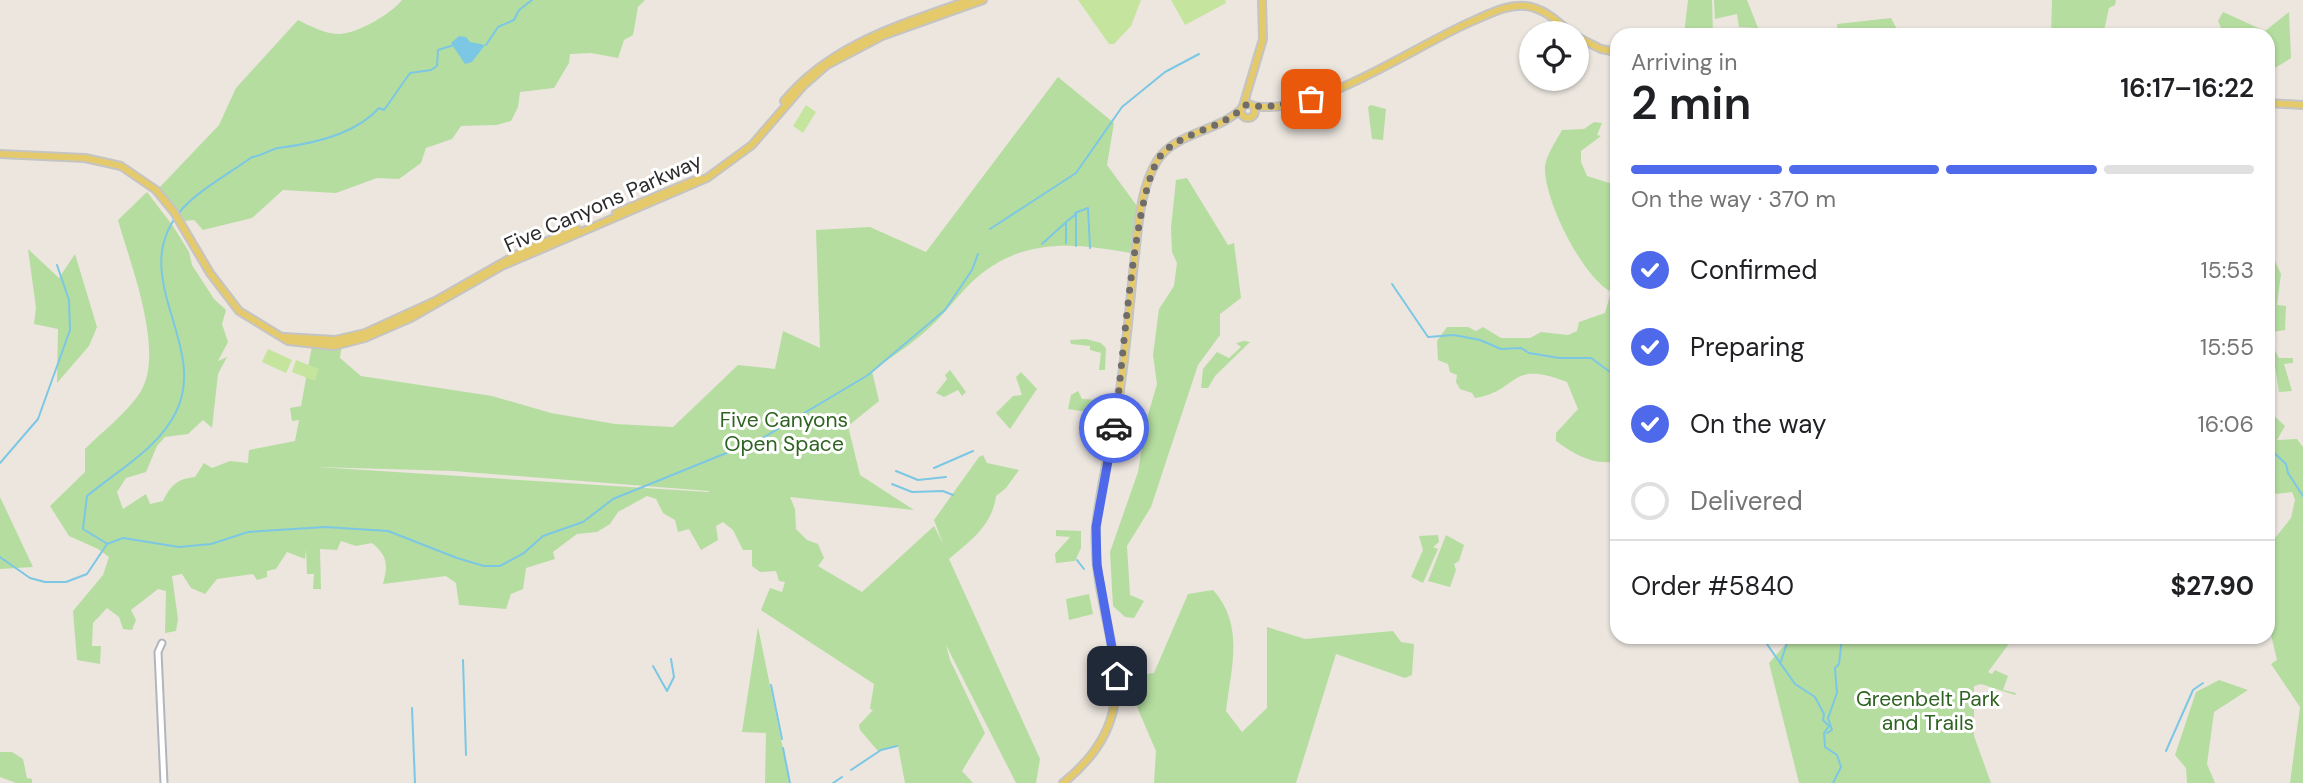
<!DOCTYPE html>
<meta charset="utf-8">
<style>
body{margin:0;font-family:"DM Sans",sans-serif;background:#f6f6f6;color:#202124;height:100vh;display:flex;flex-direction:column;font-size:26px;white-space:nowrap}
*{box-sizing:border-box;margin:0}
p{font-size:23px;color:#757577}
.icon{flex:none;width:38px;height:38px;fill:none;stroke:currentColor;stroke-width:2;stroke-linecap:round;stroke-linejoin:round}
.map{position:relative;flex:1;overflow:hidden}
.details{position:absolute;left:1610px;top:28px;width:665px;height:616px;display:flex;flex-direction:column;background:#fff;border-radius:21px;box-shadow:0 2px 5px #0004}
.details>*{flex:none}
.fabs{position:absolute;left:1519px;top:21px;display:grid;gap:14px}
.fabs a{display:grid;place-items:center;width:70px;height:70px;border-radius:50%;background:#fff;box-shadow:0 2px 5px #0004;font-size:35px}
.pin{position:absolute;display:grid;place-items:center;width:60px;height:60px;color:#fff;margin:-30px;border-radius:14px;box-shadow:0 4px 10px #0006}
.courier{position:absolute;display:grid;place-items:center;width:70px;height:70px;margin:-35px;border:5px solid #4e69ea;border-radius:50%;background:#fff;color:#222;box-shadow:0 2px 9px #0007}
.headline em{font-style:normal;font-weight:600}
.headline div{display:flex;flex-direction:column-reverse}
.headline{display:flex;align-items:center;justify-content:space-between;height:119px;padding:0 21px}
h1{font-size:46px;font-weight:600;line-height:52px}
.bar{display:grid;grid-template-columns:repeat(4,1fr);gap:10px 7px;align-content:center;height:84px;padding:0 21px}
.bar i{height:9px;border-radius:5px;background:#e0e0e0}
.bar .selected{background:#4e69ea}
.bar p{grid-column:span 4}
.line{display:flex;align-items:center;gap:18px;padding:0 21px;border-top:2px solid #e0e0e0}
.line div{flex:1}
ol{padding:0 21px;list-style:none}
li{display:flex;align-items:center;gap:21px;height:77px}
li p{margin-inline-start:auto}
li .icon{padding:7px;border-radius:50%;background:#4e69ea;color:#fff;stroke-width:4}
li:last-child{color:#757577}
li i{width:38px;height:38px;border:4px solid #e0e0e0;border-radius:50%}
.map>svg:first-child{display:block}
</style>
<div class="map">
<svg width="2303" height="783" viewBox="0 0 2303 783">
<rect width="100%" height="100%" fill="#ece6df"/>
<path fill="#b5dda0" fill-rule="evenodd" d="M402 0H645L638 7 633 35 624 40 618 58 591 53 570 54 569 63 554 88 520 92 518 107 511 121 496 125 461 126 452 139 426 148 421 163 399 179 377 178 336 193 283 190 252 218 203 230 194 220 184 221 160 187 219 125 236 88 298 20C310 26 325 34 340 34 358 33 391 14 402 0Z
M1688 0H1712L1713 35H1684Z
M1714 0H1747L1758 28 1739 27 1737 14 1715 19Z
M2052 0H2116L2115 5 2109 8 2103 35H2051Z
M2223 12 2265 31 2289 12 2291 58 2275 68 2273 76H2268V35H2224L2218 21Z
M1891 18 1900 35H1838L1837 24Z
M1058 77 1114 123 1107 165 1137 206 1130 253C1077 243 1026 238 981 274 961 290 947 312 928 329 911 345 891 357 872 371L879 401 848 426 860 475 914 510 790 497 795 509 796 529 807 540 818 544 824 558 818 566 862 592 934 526 943 544 934 520 979 457 983 455 987 463 1019 470 1006 488 996 496C992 526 971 540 949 559L1040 759 1036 783H1016L946 645 950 660 985 733 962 771 973 783H905L898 746 878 751 860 730 859 725 873 710 870 709 874 684 761 610 770 588 782 592 785 582 779 581 776 571 760 572 752 566V550H743L733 530 723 522 716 526 718 540 701 550 689 529 678 532 675 520 663 513 656 499 647 496 618 512 610 524 597 532 577 534 553 552 555 559 526 568 523 589 511 594 506 609 459 605 456 583 446 576 383 584C388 565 388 556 372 543L356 546 341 541 337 550 320 549 321 589H313L314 574H307L306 549 305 559 287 552 276 569 267 571V577L257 580 253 574 217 579 205 594 191 588 182 574 172 576 178 619 176 631 165 633 166 591 158 589 131 610 136 620 132 630 123 629 119 617 107 608 93 623 92 646H101L100 664 77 660 73 611 103 575 109 557 98 549 69 536 50 506 85 472V449C101 433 130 410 141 391 165 351 130 263 118 220L147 192 173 226 189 252 192 265 214 299 226 310 222 324 228 342 218 361 227 357 218 374 212 428 203 420 188 434 165 437 157 446 146 472 126 478 117 492 123 509 146 494 150 504 163 501C171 485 177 479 195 477L204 463 212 468 230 461 248 463 249 450 295 441 299 420 292 421 290 408 301 406 312 346 342 344 340 358 361 376 492 396 551 413 615 424 673 427 738 365 775 369 783 331 820 348 816 230 870 227 926 252ZM317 467 453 471 709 491 708 492Z
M1371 105 1386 109 1383 140 1372 139 1368 107Z
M1594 122 1602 123 1597 135 1601 136 1581 151V162L1587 176 1616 185 1617 190V461C1593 466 1574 454 1556 441V433L1578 409 1567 382C1508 359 1520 391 1475 398L1472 393 1460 389 1456 382 1457 375 1450 372 1448 364 1438 360 1437 341 1447 327H1468L1476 331 1483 327 1501 338H1530L1541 332 1568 335 1577 331 1579 322 1605 313 1611 292C1582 276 1546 203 1545 170 1544 158 1557 140 1562 130L1584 129Z
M1187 178 1228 245 1234 243 1241 298 1220 314V335L1198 365 1151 507 1127 546 1130 595 1144 601 1134 618 1125 617 1113 606 1110 552 1138 472 1146 422 1157 384 1153 355 1159 309 1174 286 1177 263 1172 252 1171 228 1176 180Z
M2268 246 2281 274 2277 305 2286 306 2285 330 2272 332V345L2279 358H2293V363L2284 364 2292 391 2279 392 2275 366H2268Z
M28 249 59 278 75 254 97 327 89 346 57 383 58 329 34 324 36 308Z
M1086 339 1101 343 1106 348 1105 370H1099L1101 353 1090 350V346L1071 344 1070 340Z
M1244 341 1250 342 1215 376 1208 388H1201L1203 369 1217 352 1229 358 1241 347 1236 343Z
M950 370 966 392 962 396 958 390 944 397 936 393 947 379 945 375Z
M1021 372 1037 389 1010 429 996 413 1013 396 1022 395 1016 377Z
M1078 391 1082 399 1101 400 1095 413 1068 409 1071 395Z
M2268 410 2285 426 2277 440 2297 439 2303 447V783H2290L2300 707 2271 664 2277 660 2268 622V547L2291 518 2295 500 2292 492 2276 494 2268 481Z
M0 497 33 567 0 569Z
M1056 530 1081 531V548L1075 561 1056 563 1055 554 1070 537 1056 536Z
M1438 535 1439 542 1433 547 1438 549 1423 583 1411 577 1423 550 1419 536Z
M1446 535 1464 545 1459 561 1454 564 1456 570 1450 587 1428 581Z
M1213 590C1245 625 1231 668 1226 711L1242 732 1267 708V627L1305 639 1393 631 1401 642 1414 644 1412 675 1405 678 1336 654 1296 783H1154L1156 751 1137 707 1141 675 1154 673 1188 594Z
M1089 594 1093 614 1069 620 1066 599Z
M758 627 790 783H765L766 733 742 732Z
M1792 637H2014L1988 672 1992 674 1995 670 2008 676 2003 690 2016 693 2015 695 1981 684 1974 686V736L1991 783H1799L1769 663Z
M2219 680 2248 690 2214 712 2207 764 2215 783H2187L2186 768 2175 755 2196 692Z
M0 752H12L23 759 27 778 32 779V783H16L0 777Z"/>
<path fill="#c5e49d" d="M1078 0H1141L1131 26 1114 44H1109Z
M1171 0H1225L1226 3 1185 25Z
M806 105 816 112 803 133 793 126Z
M268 349 292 360 286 373 262 362Z
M296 360 319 369 315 381 292 372Z"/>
<path fill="#7cc7e4" d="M459 36 466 37 470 42 485 45 472 62 465 64 451 43Z"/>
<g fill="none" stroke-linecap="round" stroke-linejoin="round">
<path stroke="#7cc7e4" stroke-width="2" d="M486 45 498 27 514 20 519 10 532 0
M1075 213 1088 208 1090 248
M990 229 1076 173 1122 107 1165 72 1199 54
M1066 243V222L1076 214V246
M1042 244 1065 223
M1392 284 1428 337 1454 335 1480 340 1501 349 1521 348 1529 353 1559 358H1591L1617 377
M1617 382V384
M1118 384 1126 313
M2268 447 2286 464 2288 473 2303 496
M0 463 38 419 70 330 69 300 57 265
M934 468 973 451
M896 471 918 480 946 477
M892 484 912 492 943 491 953 495
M106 543 83 529 87 496C117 471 159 448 176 412 210 344 123 274 183 208 202 188 230 173 252 157 262 156 269 150 278 148 312 144 355 135 379 108L384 110 410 73 431 70 437 66 438 50 454 45
M0 557 30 578 45 582H66L87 574 107 544 123 538 179 547 211 544 248 532 325 527 388 531 457 558 484 566H500L524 553 543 536 583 522 613 499 761 439 868 375 945 310 972 270 978 254
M1077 560 1084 569
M1095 573 1097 585
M1762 637 1795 684 1815 697 1824 714 1823 720 1829 726 1824 733 1825 747 1837 755 1841 767 1833 783
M463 660 466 755
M1780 664 1789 637
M653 666 667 691 674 677 671 659
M771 685 782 739
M412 708 415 783
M1827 733 1832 730 1828 718 1837 693 1835 668 1839 664 1842 637
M783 748 790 783
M2166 751 2193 690 2203 683
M851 770 881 750 897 746
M833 783 842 777"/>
<g stroke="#b2b5be" stroke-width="9">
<path id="minor" d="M162 643 158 652 164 783"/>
</g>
<g stroke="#c4c4c4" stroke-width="10">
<path id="major" d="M1577 37 1601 49 1617 52
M784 101C832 43 901 25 969 0
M2268 103 2303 105
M1241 111a7 7 0 1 1 14 0a7 7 0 1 1-14 0Z
M1243 106 1263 39 1262 0
M1253 106C1317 117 1415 45 1475 20 1491 13 1508 4 1526 6 1544 8 1558 22 1571 33
M0 154 85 158 121 166 156 190 174 212 210 273 239 311 288 341 334 346 365 338 411 318 502 266 707 178 752 145 803 86 827 65 882 36 983 0
M616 213 700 178
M284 337 335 340 365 333 435 301 523 251 577 229
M1063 783C1163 703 1089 627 1096 527 1100 485 1112 443 1118 402 1126 356 1129 310 1134 264 1138 232 1139 190 1157 161 1175 132 1218 132 1241 109"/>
</g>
<use href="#minor" stroke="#fff" stroke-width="5"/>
<use href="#major" stroke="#e5ca6b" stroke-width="6"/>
</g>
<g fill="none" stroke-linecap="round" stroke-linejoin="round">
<path stroke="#6f6c6a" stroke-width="7" stroke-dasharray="0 12.6" d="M1114 428C1123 376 1133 182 1163 153 1186 130 1224 129 1245 105L1266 107 1311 99"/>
<path stroke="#4e69ea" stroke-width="9" d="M1114 428 1096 527 1097 565 1117 676"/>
</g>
<g text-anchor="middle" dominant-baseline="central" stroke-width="6" stroke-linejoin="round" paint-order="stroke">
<g font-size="21" fill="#2b2b2b" stroke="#fff">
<text transform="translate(603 203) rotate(-24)">Five Canyons Parkway</text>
</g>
<g font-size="21" fill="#2e6321" stroke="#fff">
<text x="784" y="420">Five Canyons<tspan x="784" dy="24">Open Space</tspan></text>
<text x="1928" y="699">Greenbelt Park<tspan x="1928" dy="24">and Trails</tspan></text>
</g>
</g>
</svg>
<div class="fabs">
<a><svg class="icon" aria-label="locate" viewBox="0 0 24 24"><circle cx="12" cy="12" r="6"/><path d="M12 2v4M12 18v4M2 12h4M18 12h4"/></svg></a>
</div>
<div class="pin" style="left:1311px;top:99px;background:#ea580c"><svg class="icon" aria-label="bag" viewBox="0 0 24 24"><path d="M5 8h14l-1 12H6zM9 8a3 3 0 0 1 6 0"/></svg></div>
<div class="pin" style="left:1117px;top:676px;background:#1f2937"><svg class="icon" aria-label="home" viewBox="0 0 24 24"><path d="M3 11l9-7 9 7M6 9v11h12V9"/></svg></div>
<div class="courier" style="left:1114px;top:428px"><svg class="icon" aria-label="car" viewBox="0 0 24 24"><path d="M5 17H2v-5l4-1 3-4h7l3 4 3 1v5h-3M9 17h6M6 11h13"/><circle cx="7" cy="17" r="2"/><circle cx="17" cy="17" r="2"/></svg></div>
<section class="details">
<div class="headline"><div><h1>2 min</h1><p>Arriving in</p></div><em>16:17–16:22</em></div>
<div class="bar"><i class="selected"></i><i class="selected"></i><i class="selected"></i><i></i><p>On the way · 370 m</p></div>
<ol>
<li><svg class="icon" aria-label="check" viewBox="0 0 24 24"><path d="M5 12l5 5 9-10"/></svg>Confirmed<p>15:53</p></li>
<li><svg class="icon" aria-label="check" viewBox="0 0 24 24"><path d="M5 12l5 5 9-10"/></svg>Preparing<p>15:55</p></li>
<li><svg class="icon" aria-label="check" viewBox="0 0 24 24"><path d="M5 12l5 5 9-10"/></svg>On the way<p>16:06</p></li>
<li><i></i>Delivered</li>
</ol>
<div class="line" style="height:91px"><div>Order #5840</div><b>$27.90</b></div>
</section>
</div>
